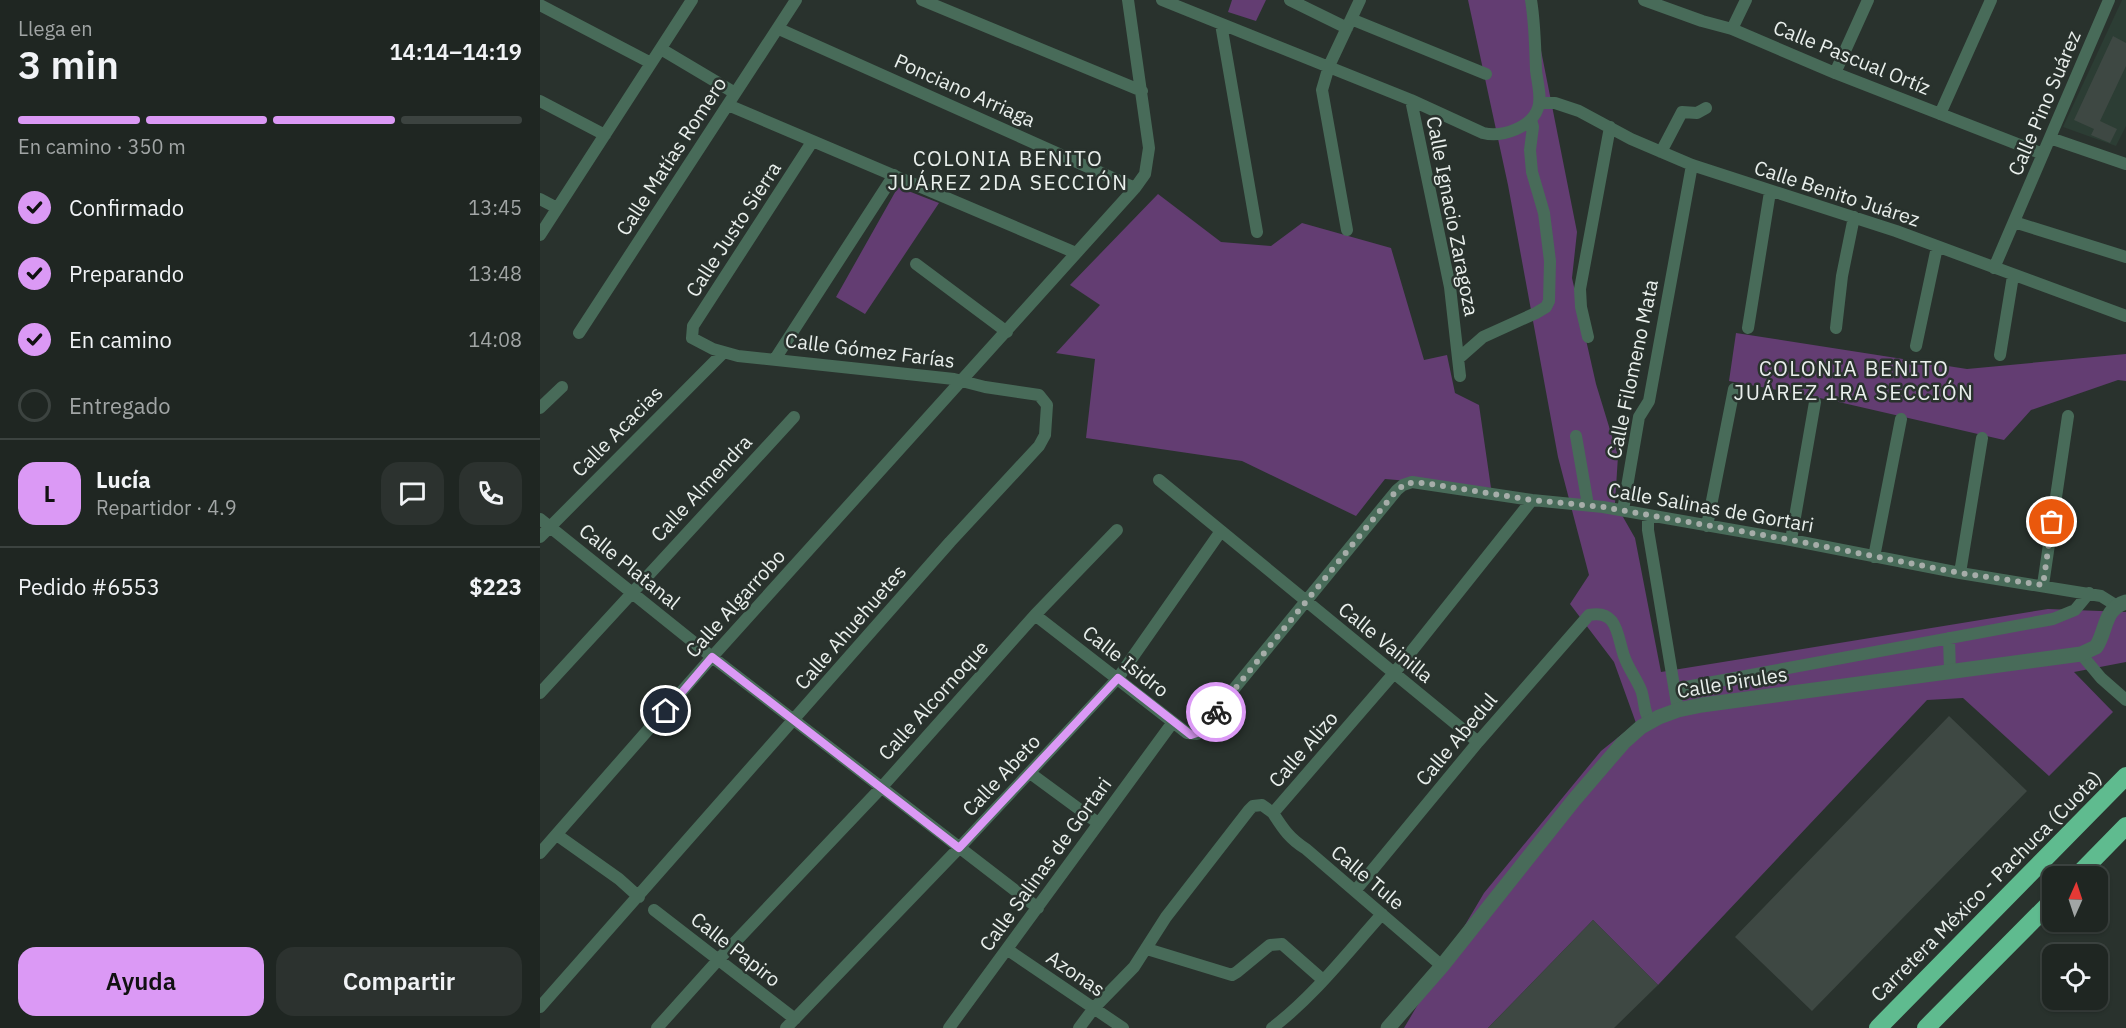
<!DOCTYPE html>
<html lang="es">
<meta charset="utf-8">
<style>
body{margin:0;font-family:"IBM Plex Sans",sans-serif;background:#2c322f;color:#f1f3f6;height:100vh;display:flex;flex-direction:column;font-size:22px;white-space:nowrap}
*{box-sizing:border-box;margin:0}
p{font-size:20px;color:#a1a5a5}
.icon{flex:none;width:33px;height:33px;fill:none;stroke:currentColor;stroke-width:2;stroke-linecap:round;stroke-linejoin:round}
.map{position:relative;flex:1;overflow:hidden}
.drawer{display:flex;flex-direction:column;background:#1f2622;width:540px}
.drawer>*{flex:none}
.needle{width:39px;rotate:3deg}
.fabs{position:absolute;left:1502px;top:866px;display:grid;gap:12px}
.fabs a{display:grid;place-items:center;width:66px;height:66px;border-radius:12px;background:#1f2622;box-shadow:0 2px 4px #0004,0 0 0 2px #3c4340;font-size:30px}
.pin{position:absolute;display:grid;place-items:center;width:51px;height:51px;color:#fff;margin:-26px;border:3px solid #fff;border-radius:50%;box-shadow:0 2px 6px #0007}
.courier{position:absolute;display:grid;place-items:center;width:60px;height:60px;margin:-30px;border:4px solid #db99f5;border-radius:50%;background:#fff;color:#222;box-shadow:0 2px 8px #0007}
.overview em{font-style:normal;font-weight:600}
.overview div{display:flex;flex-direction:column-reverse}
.overview{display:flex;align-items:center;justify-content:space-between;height:102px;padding:0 18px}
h1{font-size:39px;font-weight:600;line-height:45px}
.bar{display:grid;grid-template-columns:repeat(4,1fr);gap:9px 6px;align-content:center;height:72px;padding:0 18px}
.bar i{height:8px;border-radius:4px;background:#3c4340}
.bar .current{background:#db99f5}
.bar p{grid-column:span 4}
.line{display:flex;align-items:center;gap:15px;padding:0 18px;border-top:2px solid #3c4340}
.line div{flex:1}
.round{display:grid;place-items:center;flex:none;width:63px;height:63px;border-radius:18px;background:#2c322f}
ol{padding:0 18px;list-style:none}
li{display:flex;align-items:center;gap:18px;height:66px}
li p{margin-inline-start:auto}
li .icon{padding:6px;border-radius:50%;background:#db99f5;color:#111;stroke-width:4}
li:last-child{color:#a1a5a5}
li i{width:33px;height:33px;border:3px solid #3c4340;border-radius:50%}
.button{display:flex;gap:12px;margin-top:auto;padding:12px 18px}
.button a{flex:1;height:69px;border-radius:18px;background:#db99f5;color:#111;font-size:24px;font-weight:600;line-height:69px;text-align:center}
.button a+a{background:#2c322f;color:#f1f3f6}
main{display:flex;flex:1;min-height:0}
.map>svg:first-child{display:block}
</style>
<main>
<section class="drawer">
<div class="overview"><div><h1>3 min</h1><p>Llega en</p></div><em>14:14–14:19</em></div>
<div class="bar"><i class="current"></i><i class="current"></i><i class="current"></i><i></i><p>En camino · 350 m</p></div>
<ol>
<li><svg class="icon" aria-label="check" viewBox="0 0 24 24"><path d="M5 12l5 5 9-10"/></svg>Confirmado<p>13:45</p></li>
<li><svg class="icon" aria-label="check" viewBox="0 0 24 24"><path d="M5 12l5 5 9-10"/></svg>Preparando<p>13:48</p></li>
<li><svg class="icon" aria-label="check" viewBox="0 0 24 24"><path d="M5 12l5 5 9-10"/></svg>En camino<p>14:08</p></li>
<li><i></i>Entregado</li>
</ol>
<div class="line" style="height:108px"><b class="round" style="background:#db99f5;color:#111">L</b><div><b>Lucía</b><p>Repartidor · 4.9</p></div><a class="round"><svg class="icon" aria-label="chat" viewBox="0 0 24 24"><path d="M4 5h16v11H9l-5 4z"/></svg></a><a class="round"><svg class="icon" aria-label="phone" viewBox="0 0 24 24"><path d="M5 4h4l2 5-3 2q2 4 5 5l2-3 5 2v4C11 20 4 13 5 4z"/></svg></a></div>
<div class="line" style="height:78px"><div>Pedido #6553</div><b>$223</b></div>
<div class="button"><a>Ayuda</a><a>Compartir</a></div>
</section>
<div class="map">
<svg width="1586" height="1028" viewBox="0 0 1586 1028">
<rect width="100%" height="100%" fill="#29322d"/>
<path fill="#2c3d34" d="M1582 0H1586V126L1576 146 1523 127Z"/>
<path fill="#633d72" d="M692 0H726L716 21 688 12Z
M928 0H991L1037 232 1032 278 1056 384 1078 456 1075 503 1095 538 1121 672 1508 609 1586 612V662L1534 672 1573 712 1509 776 1423 698 1387 700 1118 985 1053 920 948 1028H864L944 893 1061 751 1096 723 1074 662 1030 604 1049 575 1018 457 968 185Z
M358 187 399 203 325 314 296 297Z
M618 194 681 242 731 246 762 223 851 248 884 360 907 355 915 393 939 405 951 488 845 479 816 516 702 461 546 438 555 359 516 353 560 305 530 285Z
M1196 333 1427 369 1586 354V381L1578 380 1491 410 1464 440 1290 400 1189 381Z"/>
<path fill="#3e4843" d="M1573 36 1586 43V66L1560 121 1577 129 1570 143 1551 135 1554 129 1534 120Z
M1409 716 1487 791 1272 1011 1195 937Z
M1053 920 1118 985 1074 1028H948Z"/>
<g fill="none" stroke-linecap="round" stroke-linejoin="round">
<path stroke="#486b59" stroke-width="12" d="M382 0 602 91
M622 0 871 100 943 133C962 138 992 127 998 108 1002 97 997 81 996 70 995 46 995 24 991 0
M750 0 807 28
M1104 0 1162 21 1192 29 1295 73 1503 154
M0 5 111 63
M811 19 946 74
M681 24 717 232
M239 29 595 188
M1192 29 1206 0
M121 49 195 93
M1295 73 1328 0
M871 100 910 287 920 376
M0 101 65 135
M999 103H1015L1039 111 1091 139 1152 165 1356 231 1586 316
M188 105 536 253
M1400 114 1451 0
M1510 138 1586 164
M1121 152 1142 112 1157 113 1166 108
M0 199 17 208
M1474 222 1586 257
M807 230 782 90 789 66 820 0
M0 235 152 0
M376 264 467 332
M1454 268 1569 0
M1208 328 1230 192
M1296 328 1302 276 1314 217
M39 333 256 0
M1048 337 1041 307 1040 289 1070 127
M1376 346 1397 247
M1460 355 1473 276
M235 359 354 175
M918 359 943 337 996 313 1006 307 1009 301 1010 261 1004 213 992 172 990 150 993 127 991 120
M0 408 22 387
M1036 436 1048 505
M619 480 938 742
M1083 510 1099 417 1109 401 1152 165
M1108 515V530L1138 710
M0 519 172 657 498 908
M1167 526 1194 389
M0 537 183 353
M1251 540 1275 402
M1334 557 1361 419
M1420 573 1442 438
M1503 585 1528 416
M495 615 647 733 657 734 857 490 863 485 872 482 992 500 1063 507 1251 540 1420 573 1561 596 1577 606
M1409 638 1410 672
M1541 654 1561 678 1586 700
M1135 689 1513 619 1535 610 1549 593
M0 693 254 417
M490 773 558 823
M733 813C743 829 750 839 766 849L902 966
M17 835 79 879 99 897
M0 853 172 657 595 188 605 174 609 148 588 0
M815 891 938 742 1049 615C1078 609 1077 636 1084 656 1088 668 1096 678 1101 690 1105 700 1103 713 1111 722
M114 910 255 1019
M607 949 692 975 697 972 730 945 742 944 783 980
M468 950 583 1028
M0 1007 410 542 499 446 505 435 507 405 499 395 445 387 414 379 198 356 173 349 152 338 153 326 272 142
M117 1028 178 960 341 788 495 615 577 530
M246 1028 419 848 578 678 681 531
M409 1028 633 722
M539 1028 554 1008 594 967 626 917 709 810 713 806 722 805 733 813 855 672 992 500
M732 1028C774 996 807 953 842 914"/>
<path stroke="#486b59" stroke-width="15" d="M848 1028 902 966 1034 800 1083 743 1101 727 1119 717 1138 710 1162 705 1541 654 1556 647C1567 631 1563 609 1586 602"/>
<path stroke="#5fbb8f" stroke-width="18" d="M1537 876 1586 826
M1338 1028 1586 776
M1386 1028 1512 901"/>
</g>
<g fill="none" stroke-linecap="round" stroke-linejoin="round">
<path stroke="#a6ada9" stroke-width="6" stroke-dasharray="0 10.8" d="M676 712 857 490 867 483H884L992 500 1063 507 1251 540 1420 573 1503 585 1512 522"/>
<path stroke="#db99f5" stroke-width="8" d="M126 711 172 657 419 848 578 678 651 735 660 732 676 712"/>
</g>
<g text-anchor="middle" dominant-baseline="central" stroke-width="5" stroke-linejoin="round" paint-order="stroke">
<g font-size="20" fill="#e9efec" stroke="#29322d">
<text transform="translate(1312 57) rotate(22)">Calle Pascual Ortíz</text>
<text transform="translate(425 90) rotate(24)">Ponciano Arriaga</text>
<text transform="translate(1504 103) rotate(-67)">Calle Pino Suárez</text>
<text transform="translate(131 156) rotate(-57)">Calle Matías Romero</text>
<text transform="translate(1297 193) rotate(18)">Calle Benito Juárez</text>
<text transform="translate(913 216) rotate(79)">Calle Ignacio Zaragoza</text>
<text transform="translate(193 229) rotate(-57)">Calle Justo Sierra</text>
<text transform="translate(330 350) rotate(7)">Calle Gómez Farías</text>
<text transform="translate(1092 369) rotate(-78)">Calle Filomeno Mata</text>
<text transform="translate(77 431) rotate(-45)">Calle Acacias</text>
<text transform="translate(161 488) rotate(-47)">Calle Almendra</text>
<text transform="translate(1171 507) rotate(10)">Calle Salinas de Gortari</text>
<text transform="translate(90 566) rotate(39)">Calle Platanal</text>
<text transform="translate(195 603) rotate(-48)">Calle Algarrobo</text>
<text transform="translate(310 627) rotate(-49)">Calle Ahuehuetes</text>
<text transform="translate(846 642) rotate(39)">Calle Vainilla</text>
<text transform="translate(586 661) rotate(38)">Calle Isidro</text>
<text transform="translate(1192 682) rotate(-9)">Calle Pirules</text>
<text transform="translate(393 700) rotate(-48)">Calle Alcornoque</text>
<text transform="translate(916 739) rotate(-50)">Calle Abedul</text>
<text transform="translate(763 749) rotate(-49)">Calle Alizo</text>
<text transform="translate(461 775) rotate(-47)">Calle Abeto</text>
<text transform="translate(505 864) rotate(-54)">Calle Salinas de Gortari</text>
<text transform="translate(828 877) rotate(40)">Calle Tule</text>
<text transform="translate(1446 886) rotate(-45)">Carretera México - Pachuca (Cuota)</text>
<text transform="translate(196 949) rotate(38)">Calle Papiro</text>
<text transform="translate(536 973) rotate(34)">Azonas</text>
</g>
<g font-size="21" letter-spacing="1.5" fill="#e9efec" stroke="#29322d">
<text x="468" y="158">COLONIA BENITO<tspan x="468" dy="24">JUÁREZ 2DA SECCIÓN</tspan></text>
<text x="1314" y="368">COLONIA BENITO<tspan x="1314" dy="24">JUÁREZ 1RA SECCIÓN</tspan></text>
</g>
</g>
</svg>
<div class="fabs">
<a><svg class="needle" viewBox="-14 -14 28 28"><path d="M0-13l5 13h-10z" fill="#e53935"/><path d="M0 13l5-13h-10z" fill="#a1a5a5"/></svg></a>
<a><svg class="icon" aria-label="locate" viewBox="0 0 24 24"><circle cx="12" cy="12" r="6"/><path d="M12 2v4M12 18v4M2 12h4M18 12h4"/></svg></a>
</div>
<div class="pin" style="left:1512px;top:522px;background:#ea580c"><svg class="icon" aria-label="bag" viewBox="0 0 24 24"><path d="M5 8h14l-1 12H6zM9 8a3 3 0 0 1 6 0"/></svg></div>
<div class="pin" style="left:126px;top:711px;background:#1f2937"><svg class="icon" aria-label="home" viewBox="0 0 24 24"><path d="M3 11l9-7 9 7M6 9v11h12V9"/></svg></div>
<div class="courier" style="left:676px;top:712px"><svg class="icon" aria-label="bike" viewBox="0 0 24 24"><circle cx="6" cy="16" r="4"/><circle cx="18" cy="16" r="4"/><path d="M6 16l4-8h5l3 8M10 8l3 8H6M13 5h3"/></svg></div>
</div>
</main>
